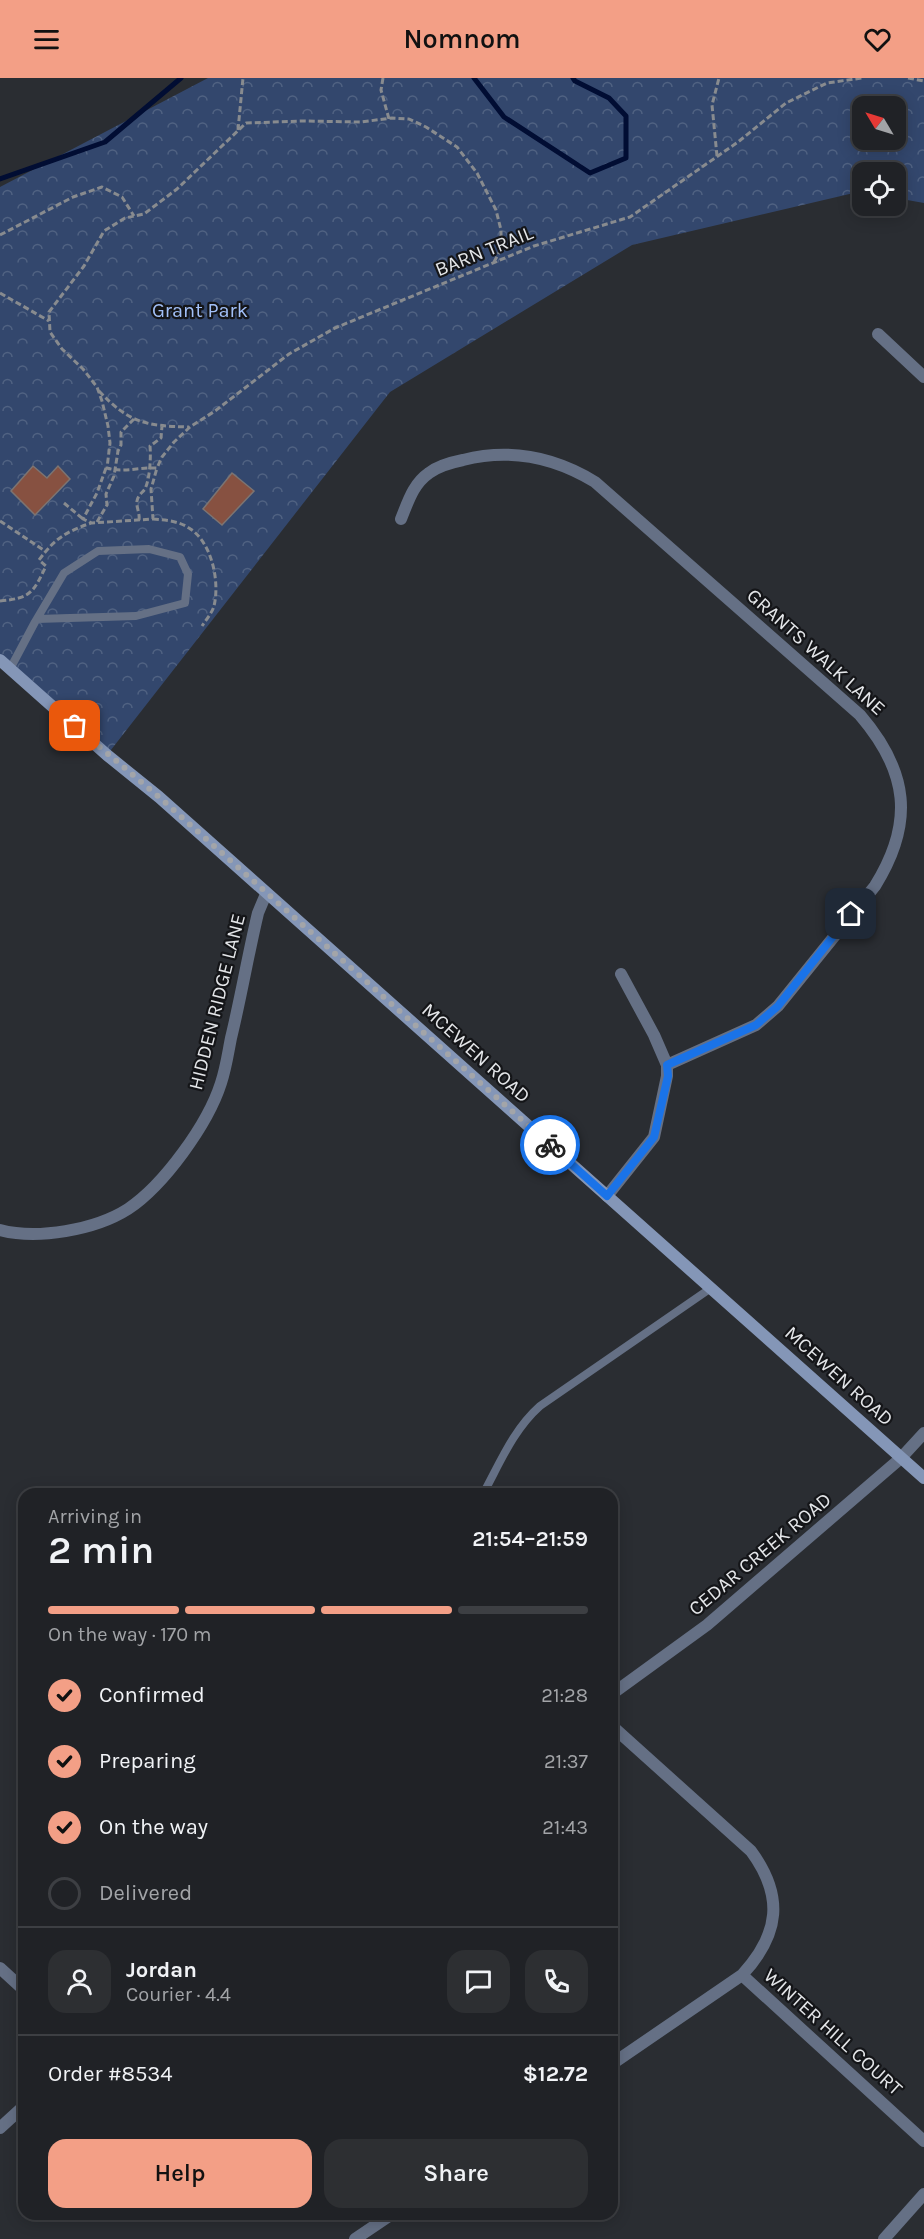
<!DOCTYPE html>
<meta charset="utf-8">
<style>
body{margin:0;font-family:Karla,sans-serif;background:#2d2f32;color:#f1f3f6;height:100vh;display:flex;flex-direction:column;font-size:22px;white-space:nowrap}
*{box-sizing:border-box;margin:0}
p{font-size:20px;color:#a2a4a7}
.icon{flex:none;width:33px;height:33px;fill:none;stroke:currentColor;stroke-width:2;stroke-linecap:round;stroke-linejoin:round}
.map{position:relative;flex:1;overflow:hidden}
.drawer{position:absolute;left:18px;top:1410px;width:600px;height:732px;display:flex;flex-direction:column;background:#202226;border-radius:18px;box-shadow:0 3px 15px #0003,0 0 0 2px #3d3f43}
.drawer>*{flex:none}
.needle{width:39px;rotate:308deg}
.tools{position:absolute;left:852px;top:18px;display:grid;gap:12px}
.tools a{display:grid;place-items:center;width:54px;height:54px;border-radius:12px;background:#202226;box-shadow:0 3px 15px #0003,0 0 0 2px #3d3f43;font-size:30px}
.pin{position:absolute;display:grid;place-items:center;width:51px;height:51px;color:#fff;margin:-26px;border-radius:12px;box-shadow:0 3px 9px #0006}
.courier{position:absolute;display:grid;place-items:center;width:60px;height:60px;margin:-30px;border:4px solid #1a73e8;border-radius:50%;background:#fff;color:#222;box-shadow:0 2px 8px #0007}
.summary em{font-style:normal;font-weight:600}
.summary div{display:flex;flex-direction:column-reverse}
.summary{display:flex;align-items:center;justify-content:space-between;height:102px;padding:0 30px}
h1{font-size:39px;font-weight:600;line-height:45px}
.bar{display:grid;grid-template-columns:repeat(4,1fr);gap:9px 6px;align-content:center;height:72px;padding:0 30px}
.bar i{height:8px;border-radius:4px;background:#3d3f43}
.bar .on{background:#f39f86}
.bar p{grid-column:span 4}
.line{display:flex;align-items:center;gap:15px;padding:0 30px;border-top:2px solid #3d3f43}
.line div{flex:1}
.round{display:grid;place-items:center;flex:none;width:63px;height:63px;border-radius:18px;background:#2d2f32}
ol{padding:0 30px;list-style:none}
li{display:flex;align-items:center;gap:18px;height:66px}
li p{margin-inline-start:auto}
li .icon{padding:6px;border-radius:50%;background:#f39f86;color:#111;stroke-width:4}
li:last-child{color:#a2a4a7}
li i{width:33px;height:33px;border:3px solid #3d3f43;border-radius:50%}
.button{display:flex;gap:12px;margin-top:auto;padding:12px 30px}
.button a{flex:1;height:69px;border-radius:18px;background:#f39f86;color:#111;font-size:24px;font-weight:600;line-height:69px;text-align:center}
.button a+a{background:#2d2f32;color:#f1f3f6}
header{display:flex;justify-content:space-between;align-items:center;height:78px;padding:0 30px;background:#f39f86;color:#111;font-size:27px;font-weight:600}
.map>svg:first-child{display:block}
</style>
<header><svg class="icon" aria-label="menu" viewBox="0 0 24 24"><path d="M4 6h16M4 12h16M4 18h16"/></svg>Nomnom<svg class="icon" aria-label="heart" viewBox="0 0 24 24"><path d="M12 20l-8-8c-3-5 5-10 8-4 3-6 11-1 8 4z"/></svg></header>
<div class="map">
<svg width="924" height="2161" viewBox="0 0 924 2161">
<defs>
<pattern id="park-crowns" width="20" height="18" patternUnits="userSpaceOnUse" patternTransform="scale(1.5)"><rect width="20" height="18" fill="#33476d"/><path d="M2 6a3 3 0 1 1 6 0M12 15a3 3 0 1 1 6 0" fill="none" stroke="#506282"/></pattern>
</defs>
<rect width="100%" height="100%" fill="#2a2d32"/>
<path fill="url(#park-crowns)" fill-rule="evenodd" d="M208 0H924V125L896 120V94H862V115L858 114 632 167 390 314 107 677 0 582V109ZM862 28H896V62H862Z"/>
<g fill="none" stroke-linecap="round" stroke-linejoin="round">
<path stroke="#010d33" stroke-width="5" d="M474 0 504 39 590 95 626 80V38L609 20 575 3 573 0
M0 101 105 64 181 0"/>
</g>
<path fill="#875141" stroke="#7c7472" stroke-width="1.5" d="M33 388 47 400 58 388 70 401 35 437 11 413Z
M232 395 254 413 222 447 203 431Z"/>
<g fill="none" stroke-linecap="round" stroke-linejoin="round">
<path stroke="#888b8f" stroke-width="3" stroke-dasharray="6 3" stroke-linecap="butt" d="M383 0 381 12 389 41
M908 0 924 3
M238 52 243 0
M717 78 712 27 719 0
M0 157 73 119 102 109 122 119 134 138
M494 184 501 171V152L496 132 477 95 457 69 426 49 409 41 392 40 361 44 303 43 246 45 177 111 144 136 125 140 104 153 84 188 49 234 50 254 62 271 83 291 97 309 102 323 108 348 110 365 107 390C123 395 140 389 157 390L162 379 174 364 190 349 215 333 289 276 335 250 534 168 630 139 738 64 786 25 827 5 862 0
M0 215 49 243
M99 313C129 345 146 348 189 349
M106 390 97 415 83 441 92 445 153 441 151 411 157 390
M64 425 83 441
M153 441C165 442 179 443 189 450 212 464 220 504 214 528 212 535 206 542 202 548
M139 442C140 435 136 429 137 423 138 417 142 415 145 411 150 400 151 379 150 368L161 360 162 348
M0 443 45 473
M97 444 107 427 106 416 114 398 118 373 121 367V354L134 341
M0 523C31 520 33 515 46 488L39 482C55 460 66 454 91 445"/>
<path stroke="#657085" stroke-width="8" d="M10 591 35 544 64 495 98 473 149 471 180 479 188 496 185 525 136 538 37 541
M483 1416C500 1385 513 1352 540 1328L711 1210"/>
<path stroke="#657085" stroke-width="12" d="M878 256 924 299
M401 441C408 424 413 406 429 395 438 388 453 384 463 382 510 370 554 379 595 404L860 637C908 693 915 744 875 808L778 928 756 947 667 987
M607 1118 654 1059 667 998V987L654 957 621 896
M0 1152C37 1162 95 1152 128 1131 164 1107 208 1046 221 1005 226 990 228 975 231 960 241 919 248 877 258 835L266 816
M612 1616 707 1547 901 1380 924 1355
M612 1648 751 1773C784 1818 780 1856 742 1897L612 1986
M0 1890 24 1912
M742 1897 924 2063
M0 2050 24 2028
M355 2161 392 2136
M884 2161 924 2116"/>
<path stroke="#8496b7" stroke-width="12" d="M0 582 107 677 159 719 924 1400"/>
</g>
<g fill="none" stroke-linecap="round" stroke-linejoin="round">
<path stroke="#a3a5a9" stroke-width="6" stroke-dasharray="0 10.8" d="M75 648 159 719 550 1067"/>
<path stroke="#1a73e8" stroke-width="8" d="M550 1067 607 1118 654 1059 668 998 667 987 756 947 778 928 851 836"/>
</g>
<g text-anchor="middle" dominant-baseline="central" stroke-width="4.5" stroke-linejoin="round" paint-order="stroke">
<g font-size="20" fill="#e4e6e9" stroke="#141518">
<text transform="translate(484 173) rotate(-22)">BARN TRAIL</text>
<text transform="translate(816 574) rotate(42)">GRANTS WALK LANE</text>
<text transform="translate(217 924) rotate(-76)">HIDDEN RIDGE LANE</text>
<text transform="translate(476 975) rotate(42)">MCEWEN ROAD</text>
<text transform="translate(839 1298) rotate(42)">MCEWEN ROAD</text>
<text transform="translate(760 1476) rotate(-40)">CEDAR CREEK ROAD</text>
<text transform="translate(833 1954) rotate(42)">WINTER HILL COURT</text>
</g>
<g font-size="20" fill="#a2c0f8" stroke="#141518">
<text x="200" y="232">Grant Park</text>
</g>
</g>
</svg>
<div class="tools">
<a><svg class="needle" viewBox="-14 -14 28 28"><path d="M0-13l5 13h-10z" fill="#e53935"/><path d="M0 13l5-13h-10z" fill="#a2a4a7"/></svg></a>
<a><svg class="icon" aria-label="locate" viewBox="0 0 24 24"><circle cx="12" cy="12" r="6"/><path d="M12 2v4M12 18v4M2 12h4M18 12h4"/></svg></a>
</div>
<div class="pin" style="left:75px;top:648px;background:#ea580c"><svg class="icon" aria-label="bag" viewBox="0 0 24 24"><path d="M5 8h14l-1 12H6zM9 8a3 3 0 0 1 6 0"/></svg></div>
<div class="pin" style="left:851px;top:836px;background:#1f2937"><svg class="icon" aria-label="home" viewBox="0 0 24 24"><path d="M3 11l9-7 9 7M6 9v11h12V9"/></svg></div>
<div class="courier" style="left:550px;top:1067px"><svg class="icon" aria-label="bike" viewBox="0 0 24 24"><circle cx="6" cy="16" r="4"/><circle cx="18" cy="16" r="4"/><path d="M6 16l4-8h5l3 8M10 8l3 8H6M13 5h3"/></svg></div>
<section class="drawer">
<div class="summary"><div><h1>2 min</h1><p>Arriving in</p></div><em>21:54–21:59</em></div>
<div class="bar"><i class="on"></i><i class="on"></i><i class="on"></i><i></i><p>On the way · 170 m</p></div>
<ol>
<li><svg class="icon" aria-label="check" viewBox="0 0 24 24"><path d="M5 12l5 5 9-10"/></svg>Confirmed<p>21:28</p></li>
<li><svg class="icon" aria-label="check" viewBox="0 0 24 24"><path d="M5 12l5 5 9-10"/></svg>Preparing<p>21:37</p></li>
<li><svg class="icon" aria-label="check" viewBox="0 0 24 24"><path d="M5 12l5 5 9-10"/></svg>On the way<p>21:43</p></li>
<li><i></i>Delivered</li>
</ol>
<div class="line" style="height:108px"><a class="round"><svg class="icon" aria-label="person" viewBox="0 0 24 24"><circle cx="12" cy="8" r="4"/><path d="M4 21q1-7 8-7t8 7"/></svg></a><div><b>Jordan</b><p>Courier · 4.4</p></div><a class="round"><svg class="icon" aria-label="chat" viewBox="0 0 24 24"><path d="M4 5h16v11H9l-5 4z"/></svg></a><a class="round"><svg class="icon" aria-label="phone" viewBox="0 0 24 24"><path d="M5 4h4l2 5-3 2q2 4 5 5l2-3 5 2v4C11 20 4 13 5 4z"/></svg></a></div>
<div class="line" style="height:78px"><div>Order #8534</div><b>$12.72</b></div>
<div class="button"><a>Help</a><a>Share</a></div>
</section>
</div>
